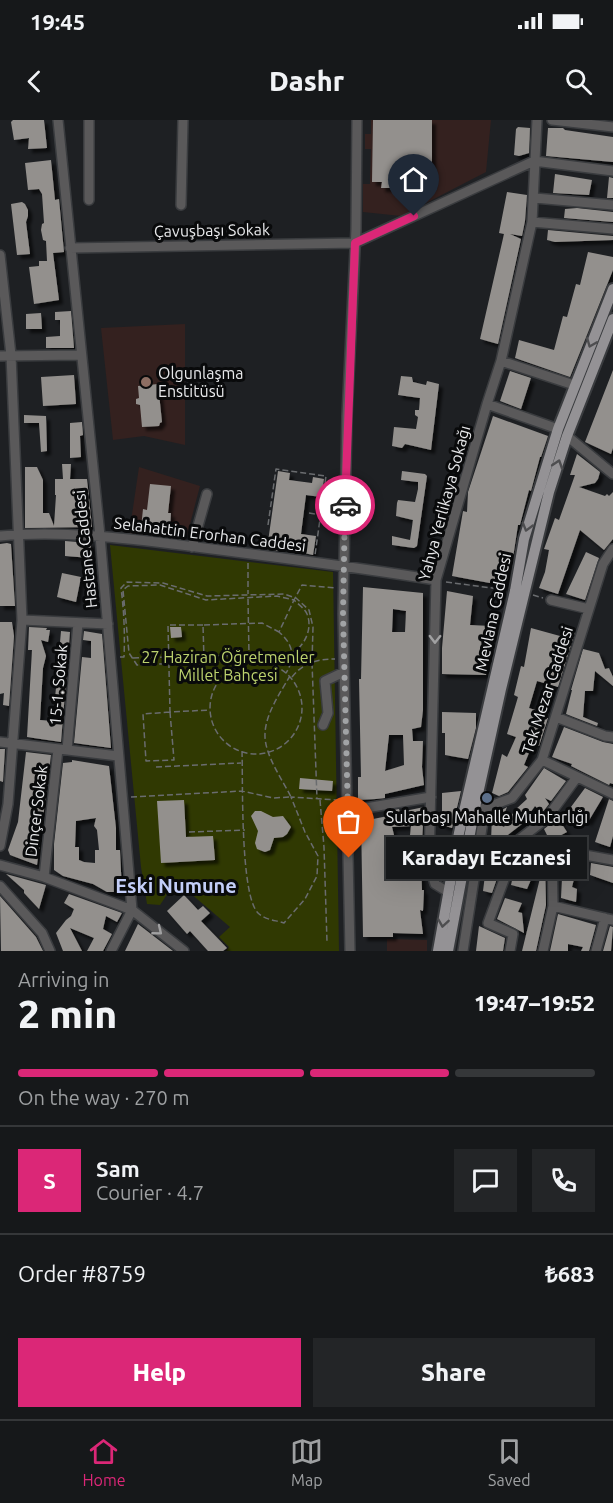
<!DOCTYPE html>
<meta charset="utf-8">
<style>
body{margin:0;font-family:Ubuntu,sans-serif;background:#232527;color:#f1f3f6;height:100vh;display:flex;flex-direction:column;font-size:22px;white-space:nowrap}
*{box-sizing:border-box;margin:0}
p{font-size:20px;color:#9ea0a2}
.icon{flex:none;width:33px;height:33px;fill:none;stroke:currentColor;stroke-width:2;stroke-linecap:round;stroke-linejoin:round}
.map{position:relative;height:831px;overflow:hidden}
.panel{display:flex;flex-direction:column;background:#16181a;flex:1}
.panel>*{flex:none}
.pin{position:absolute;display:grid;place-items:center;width:51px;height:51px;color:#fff;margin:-62px -26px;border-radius:50% 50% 50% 0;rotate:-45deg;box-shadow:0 0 6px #0007}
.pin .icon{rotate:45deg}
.courier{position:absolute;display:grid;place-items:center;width:60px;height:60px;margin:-30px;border:4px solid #db2777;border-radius:50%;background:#fff;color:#222;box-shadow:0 2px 8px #0007}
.bubble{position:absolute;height:42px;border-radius:0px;background:#16181a;box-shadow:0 6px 24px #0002,0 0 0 2px #353739;font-size:20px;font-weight:800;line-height:42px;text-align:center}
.overview em{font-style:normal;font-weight:800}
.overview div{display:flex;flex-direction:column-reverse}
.overview{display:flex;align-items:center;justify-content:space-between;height:102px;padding:0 18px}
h1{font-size:39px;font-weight:800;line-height:45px}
.bar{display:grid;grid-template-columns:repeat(4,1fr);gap:9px 6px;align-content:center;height:72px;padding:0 18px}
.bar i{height:8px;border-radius:4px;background:#353739}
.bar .on{background:#db2777}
.bar p{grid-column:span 4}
.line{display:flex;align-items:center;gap:15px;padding:0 18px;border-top:2px solid #353739}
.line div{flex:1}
.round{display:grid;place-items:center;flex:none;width:63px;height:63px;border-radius:0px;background:#232527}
.primary-button{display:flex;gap:12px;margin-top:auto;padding:12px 18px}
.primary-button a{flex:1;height:69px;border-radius:0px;background:#db2777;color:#fff;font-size:24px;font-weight:800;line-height:69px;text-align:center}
.primary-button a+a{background:#232527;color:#f1f3f6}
.status{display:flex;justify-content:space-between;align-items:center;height:42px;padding:0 30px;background:#16181a;direction:ltr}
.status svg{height:16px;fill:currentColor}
header{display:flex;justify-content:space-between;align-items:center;height:78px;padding:0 18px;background:#16181a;font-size:27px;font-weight:800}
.menu{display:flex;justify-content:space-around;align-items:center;height:84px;border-top:2px solid #353739;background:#16181a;font-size:16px;color:#9ea0a2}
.menu a{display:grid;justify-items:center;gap:3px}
.menu .on{color:#db2777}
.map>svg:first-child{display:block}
</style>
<div class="status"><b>19:45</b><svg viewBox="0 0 49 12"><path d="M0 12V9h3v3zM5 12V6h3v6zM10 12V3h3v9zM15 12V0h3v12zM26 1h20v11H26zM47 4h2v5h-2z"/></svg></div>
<header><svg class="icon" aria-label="back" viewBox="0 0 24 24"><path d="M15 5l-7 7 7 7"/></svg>Dashr<svg class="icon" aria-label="search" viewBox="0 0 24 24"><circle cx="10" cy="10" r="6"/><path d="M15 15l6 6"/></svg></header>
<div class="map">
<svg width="613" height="831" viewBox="0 0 613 831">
<defs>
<filter id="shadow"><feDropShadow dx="4" dy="4" stdDeviation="1.5" flood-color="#0009"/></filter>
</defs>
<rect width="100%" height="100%" fill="#1e2023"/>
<path fill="#34211f" d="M371 0H491L486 52 401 96 363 92V64H370L371 29H365V14H371Z
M185 204V325L144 316 113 320 101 208Z
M139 347 200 366 185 423 129 415Z
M387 819 427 820V831H387Z"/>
<path fill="#303902" d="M110 425 333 452 339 831H226L229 827 219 817 230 807 176 761 160 785 147 784 141 747Z"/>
<path fill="#93908d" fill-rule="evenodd" filter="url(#shadow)" d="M13 0H44L47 28 28 29 29 18 14 20 11 2Z
M373 0H432V65H422V70L411 69V64H392V68H381L382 62H372Z
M518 7 530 8 529 33 519 36 514 35 516 9Z
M548 8H563L565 10 613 17V42L546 36Z
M51 40 55 80 59 79 64 132 53 133 59 180 34 184 29 147 39 146V141H47L46 121 43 120 41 110 42 104 44 103 42 74 39 69 28 70 25 43Z
M555 54 592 60 589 75 553 73Z
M609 57 613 58V78H607Z
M507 72 527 75 525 101 522 116 510 114 521 119 498 224 480 219 504 114 499 113Z
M22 82 25 84 28 90V96L26 102 30 134 17 135 11 84Z
M577 88 613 92V102L564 98 565 89Z
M548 110 613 116V120L555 122 547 120Z
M588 132 613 137V150L570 257 515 238 519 220 554 230 563 196 567 197 576 164 580 165Z
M71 191 74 228H46V217L60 216V200H55V192Z
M41 193 42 209H26V194Z
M613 250V328L611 334 585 322Z
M510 251 531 258 521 289 500 281Z
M74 255 76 284 43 286 41 257Z
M401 256 412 257 413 262 426 265 427 261 439 264 431 330 405 324 402 328 392 326 394 307 416 309 418 297 415 295V290H419L420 278 398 275Z
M158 264 162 302 160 303 159 306 142 307 140 285 136 284V279L139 278 138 266Z
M24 295 46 296 47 331 41 332 39 303H24Z
M493 296 548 316 541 337H540L531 371 529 370 520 405H518L513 438H510L506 466 452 456 463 391 467 392 468 372Z
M82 302 83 315 80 316 81 337 70 338V303Z
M577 334 600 352 598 359 595 363 579 367 605 376 607 374 609 376 613 372V419L604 430 580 410 558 474 539 468 545 452 549 430 544 429 555 398 559 400 575 355H570Z
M62 344H71L70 359H87L92 407 25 408V347H37L43 360V393H49L54 406 56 375H55V359H63Z
M278 351 290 353 289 360 312 363 313 357 324 359 321 377 306 375 301 414 316 416 313 435 304 433V428L280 425 279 431 267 429Z
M402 351 425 354 427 356 417 426 414 428 392 425V416L410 420 413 400 396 396 397 383 398 380 415 382 418 369V362L401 360Z
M150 364 171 366 168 393H171L170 408H166V412L163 411V414L143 412V408H141L143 389 147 390Z
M65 421 91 423V438L65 436Z
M7 423 11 424 15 486H0V424Z
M586 432 599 438 585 480 566 474Z
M62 453 81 457 76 482 57 477Z
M363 467 423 473V590L421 607 412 609 413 621H423L422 647 424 665 385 674V678L376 679 358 680V657H361L359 559H361ZM393 489 406 491 405 512H392ZM389 615H403L404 645 385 651Z
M447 471 473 476 470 505 492 506 486 555 442 554V528Z
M0 502H12L14 516 9 586 3 585 4 573 0 574Z
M29 507 47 508 46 510H50L48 522 41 520 46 536 43 548 40 600 53 601 61 511 70 512 61 622 27 617 32 530H28Z
M170 507H181L182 517 171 518Z
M531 508 560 516 562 508 575 512 558 567 537 561 529 588 538 591 537 597 548 598 539 626 533 623 524 645 528 647 508 672 499 676 492 673 502 634 507 637 516 617 507 614 518 577 514 575 521 546 524 547Z
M84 511 102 514 111 628 74 623 82 537 91 538V521L83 520Z
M583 529 599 533 605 549 609 548 613 557V566L595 551 593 571H585L583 597 598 603 597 606 566 594 572 570H571Z
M442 592 476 593V608L468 639 445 635V613H442Z
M564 607 603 622 613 624V664L610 663 609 665 571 646 572 644 552 637Z
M0 629H5L3 662 0 661Z
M26 632 51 635 37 745 10 735 8 730 18 702Z
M72 640 109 646 116 708V730H120L122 772H107L93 764 63 756 54 750V724L63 643 72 642ZM96 698 94 706 97 710 99 730H95V743L84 742 79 740V727H75L76 701Z
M544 648 566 661 551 681 545 678 549 684 542 693 535 686 522 704 500 721H491L492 696 507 687 500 705 504 707 515 690 527 679 525 675Z
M300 658 333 661 332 671 299 669Z
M585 668 603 677 588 702 568 691Z
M461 671 452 708 442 705V673Z
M609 679 613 681V716L610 727 595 722Z
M184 680 186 717 213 716 215 740 161 743 157 681Z
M424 687 421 740 422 770H424L423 791 420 790 423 814 393 813V817H363L361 698 373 699 388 696 387 691 399 689 400 692ZM411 706 409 724 396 723 392 707Z
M255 691H261L273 697 283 696 291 707 287 714 283 717 274 718 270 730 265 732 257 729 255 723 258 711 251 696Z
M558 698 567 712 550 721 544 709Z
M545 737 546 785 536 831H522L543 746 538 744 534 752 531 739Z
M563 738 573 740 571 749 574 759 572 767 577 769 576 782 561 778Z
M591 743 613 747V763L590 755Z
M486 747H501L492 773 483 771Z
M6 754 46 765 39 789 24 773V770Z
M533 755 527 769 511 765 513 756Z
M69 774 122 793 117 802 106 796 103 809 112 814 103 831H87L94 818 70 808 82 831H63L56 813 66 800 71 796 74 789 64 783Z
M184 775 198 790 203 786 210 793 201 801 227 828 223 831H208L190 811 187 814 167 791Z
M0 776 36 817 43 831H1Z
M505 778 522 783 518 792 522 793 524 813 497 799Z
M558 794 596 805 589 831H581L583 827 568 824V831H550Z
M138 804 173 831H125Z
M479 806 505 818 503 831H476Z
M610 806 613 807 611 831H603Z"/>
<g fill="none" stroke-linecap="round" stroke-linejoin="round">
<g stroke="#3a3c3f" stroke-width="12">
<path id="minor" d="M58 0 100 416 132 790
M552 0 613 7
M535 78 613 85
M89 80V0
M181 85 183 0
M532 102 613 109
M70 128 355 123 534 41 613 51
M0 135 11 235 22 500 8 684 0 726
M0 236 80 235
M501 241 574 265
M487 284 558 309
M567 316 613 354
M0 416C65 410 131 419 196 427 276 437 356 447 436 460
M192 427 207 374
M551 480 589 489
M22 500 108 504
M556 597 605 616 613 617
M323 605 328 593 325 561 344 552
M0 622 118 636
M67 630 78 503
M542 640 613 674
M348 691 431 677
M474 692 512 678 542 640 603 444 613 429
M494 739 547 698 577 657
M465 744 552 729 613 740
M0 745 44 757 132 790 184 831
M44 757 58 629
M0 766 42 813 50 831
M448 772 435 764 429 743 436 460 487 284 501 241 532 102 537 0
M553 786 613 800
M111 831 132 790
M350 831 343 494 347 296 356 109 357 0
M463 831 485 688
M510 831 513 814 488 803 512 738
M543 831 553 786 552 729
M596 831 605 798"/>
</g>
<g stroke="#3a3c3f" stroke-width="14">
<path id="major" d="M438 831 459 713 515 471 524 419 558 309 613 169
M448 831 474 692 501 569 549 372 567 316 613 199"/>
</g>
<path stroke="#6a6c6f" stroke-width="1.5" stroke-dasharray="6 3" stroke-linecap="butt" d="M309 393 335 397
M268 405 276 349 326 356 315 435
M248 443V474
M446 462 507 470
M533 475 543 478
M248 479 249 535C255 535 262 534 268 535 271 536 274 537 277 537 298 538 315 513 307 494 305 489 298 484 294 480L279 512C293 524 296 537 286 553
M203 505H168L170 592 210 590
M249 535 250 540 137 545 129 533 123 470 128 466 160 465 206 480 277 476 294 480 302 465 336 468
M120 537H124C125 513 124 491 121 468L127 462 163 463 207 476 284 474 296 478 309 490 313 507 312 542 317 679
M133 538 248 535
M204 540 203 505 262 503 279 512
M210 588a46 46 0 1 1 92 0a46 46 0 1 1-92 0Z
M292 557C303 543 317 539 335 539
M170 592 174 640 146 641 143 594Z
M242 631C243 661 240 775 258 793 265 800 275 800 284 803L305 779 317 756 318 736 305 712 291 677 338 680
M156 647 241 643
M131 677 242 671 273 678 291 677C282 659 266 637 265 617 264 596 280 573 290 556
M320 680 324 727 327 822
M189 712 245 710"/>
<use href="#minor" stroke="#5a595a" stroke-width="9"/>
<use href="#major" stroke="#949295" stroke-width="10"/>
</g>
<defs><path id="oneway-chevron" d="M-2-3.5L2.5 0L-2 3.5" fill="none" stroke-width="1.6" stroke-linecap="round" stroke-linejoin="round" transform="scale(1.5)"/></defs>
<g stroke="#4e4e50">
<use href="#oneway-chevron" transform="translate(591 223) rotate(112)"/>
<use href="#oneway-chevron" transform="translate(558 344) rotate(-72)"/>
<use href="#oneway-chevron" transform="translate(527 407) rotate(106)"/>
<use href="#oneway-chevron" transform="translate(443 803) rotate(99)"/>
</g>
<g stroke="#a1a1a2">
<use href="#oneway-chevron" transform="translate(435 519) rotate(91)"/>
<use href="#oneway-chevron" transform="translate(158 811) rotate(39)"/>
</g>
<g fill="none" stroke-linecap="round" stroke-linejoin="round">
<path stroke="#a1a3a5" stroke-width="6" stroke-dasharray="0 10.8" d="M345 385 343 494 349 738"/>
<path stroke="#db2777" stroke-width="8" d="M345 385 355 123 414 96"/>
</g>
<circle fill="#8d6e63" stroke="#090a0b" stroke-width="2" cx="146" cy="262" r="6"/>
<circle fill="#5c6f8a" stroke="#090a0b" stroke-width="2" cx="487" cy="678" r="6"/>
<g text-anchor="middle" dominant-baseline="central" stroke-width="6" stroke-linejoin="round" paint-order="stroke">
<g font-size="16" fill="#e8e9eb" stroke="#090a0b">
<text transform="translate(212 110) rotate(-1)">Çavuşbaşı Sokak</text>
<text transform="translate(444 383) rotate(-75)">Yahya Yerlikaya Sokağı</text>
<text transform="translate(210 414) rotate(7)">Selahattin Erorhan Caddesi</text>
<text transform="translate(85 429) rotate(-96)">Hastane Caddesi</text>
<text transform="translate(493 492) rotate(-78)">Mevlana Caddesi</text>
<text transform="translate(58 565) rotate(-85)">15-1. Sokak</text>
<text transform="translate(547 570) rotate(-72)">Tek Mezar Caddesi</text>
<text transform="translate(36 691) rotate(-83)">Dinçer Sokak</text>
</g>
<g font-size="16" fill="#e8e9eb" stroke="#090a0b" text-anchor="start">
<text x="158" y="253">Olgunlaşma<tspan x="158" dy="18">Enstitüsü</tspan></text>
<text x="487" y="697" text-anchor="middle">Sularbaşı Mahalle Muhtarlığı</text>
</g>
<g font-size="16" fill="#bcd26e" stroke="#090a0b">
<text x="228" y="537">27 Haziran Öğretmenler<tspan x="228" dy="18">Millet Bahçesi</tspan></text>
</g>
<g font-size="20" font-weight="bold" fill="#c3cef8" stroke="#090a0b">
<text x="176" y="765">Eski Numune</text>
</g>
</g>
</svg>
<div class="pin" style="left:349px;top:738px;background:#ea580c"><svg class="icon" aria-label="bag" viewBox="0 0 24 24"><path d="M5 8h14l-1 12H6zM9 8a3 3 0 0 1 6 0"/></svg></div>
<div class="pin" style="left:414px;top:96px;background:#1f2937"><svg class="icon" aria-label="home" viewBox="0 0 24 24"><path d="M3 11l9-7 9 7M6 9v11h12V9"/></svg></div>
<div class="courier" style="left:345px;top:385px"><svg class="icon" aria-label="car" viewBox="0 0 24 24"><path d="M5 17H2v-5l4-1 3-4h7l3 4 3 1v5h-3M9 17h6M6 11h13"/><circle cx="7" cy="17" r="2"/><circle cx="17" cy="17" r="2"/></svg></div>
<div class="bubble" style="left:386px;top:717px;width:201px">Karadayı Eczanesi</div>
</div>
<section class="panel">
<div class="overview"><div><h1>2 min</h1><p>Arriving in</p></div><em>19:47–19:52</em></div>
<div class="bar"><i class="on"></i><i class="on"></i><i class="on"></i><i></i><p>On the way · 270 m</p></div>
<div class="line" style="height:108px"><b class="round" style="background:#db2777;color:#fff">S</b><div><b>Sam</b><p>Courier · 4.7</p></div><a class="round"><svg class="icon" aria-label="chat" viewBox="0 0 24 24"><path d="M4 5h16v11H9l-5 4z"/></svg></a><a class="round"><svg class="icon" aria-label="phone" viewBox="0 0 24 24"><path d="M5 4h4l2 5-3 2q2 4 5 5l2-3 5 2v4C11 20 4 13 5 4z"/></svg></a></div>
<div class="line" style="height:78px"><div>Order #8759</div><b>₺683</b></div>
<div class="primary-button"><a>Help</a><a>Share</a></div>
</section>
<nav class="menu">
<a class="on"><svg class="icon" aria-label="home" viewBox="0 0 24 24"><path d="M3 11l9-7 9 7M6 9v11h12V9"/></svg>Home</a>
<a><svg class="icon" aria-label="map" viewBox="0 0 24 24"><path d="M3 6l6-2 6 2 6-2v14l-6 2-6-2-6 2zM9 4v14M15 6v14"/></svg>Map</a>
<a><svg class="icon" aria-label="saved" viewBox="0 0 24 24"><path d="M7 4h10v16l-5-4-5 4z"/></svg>Saved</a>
</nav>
